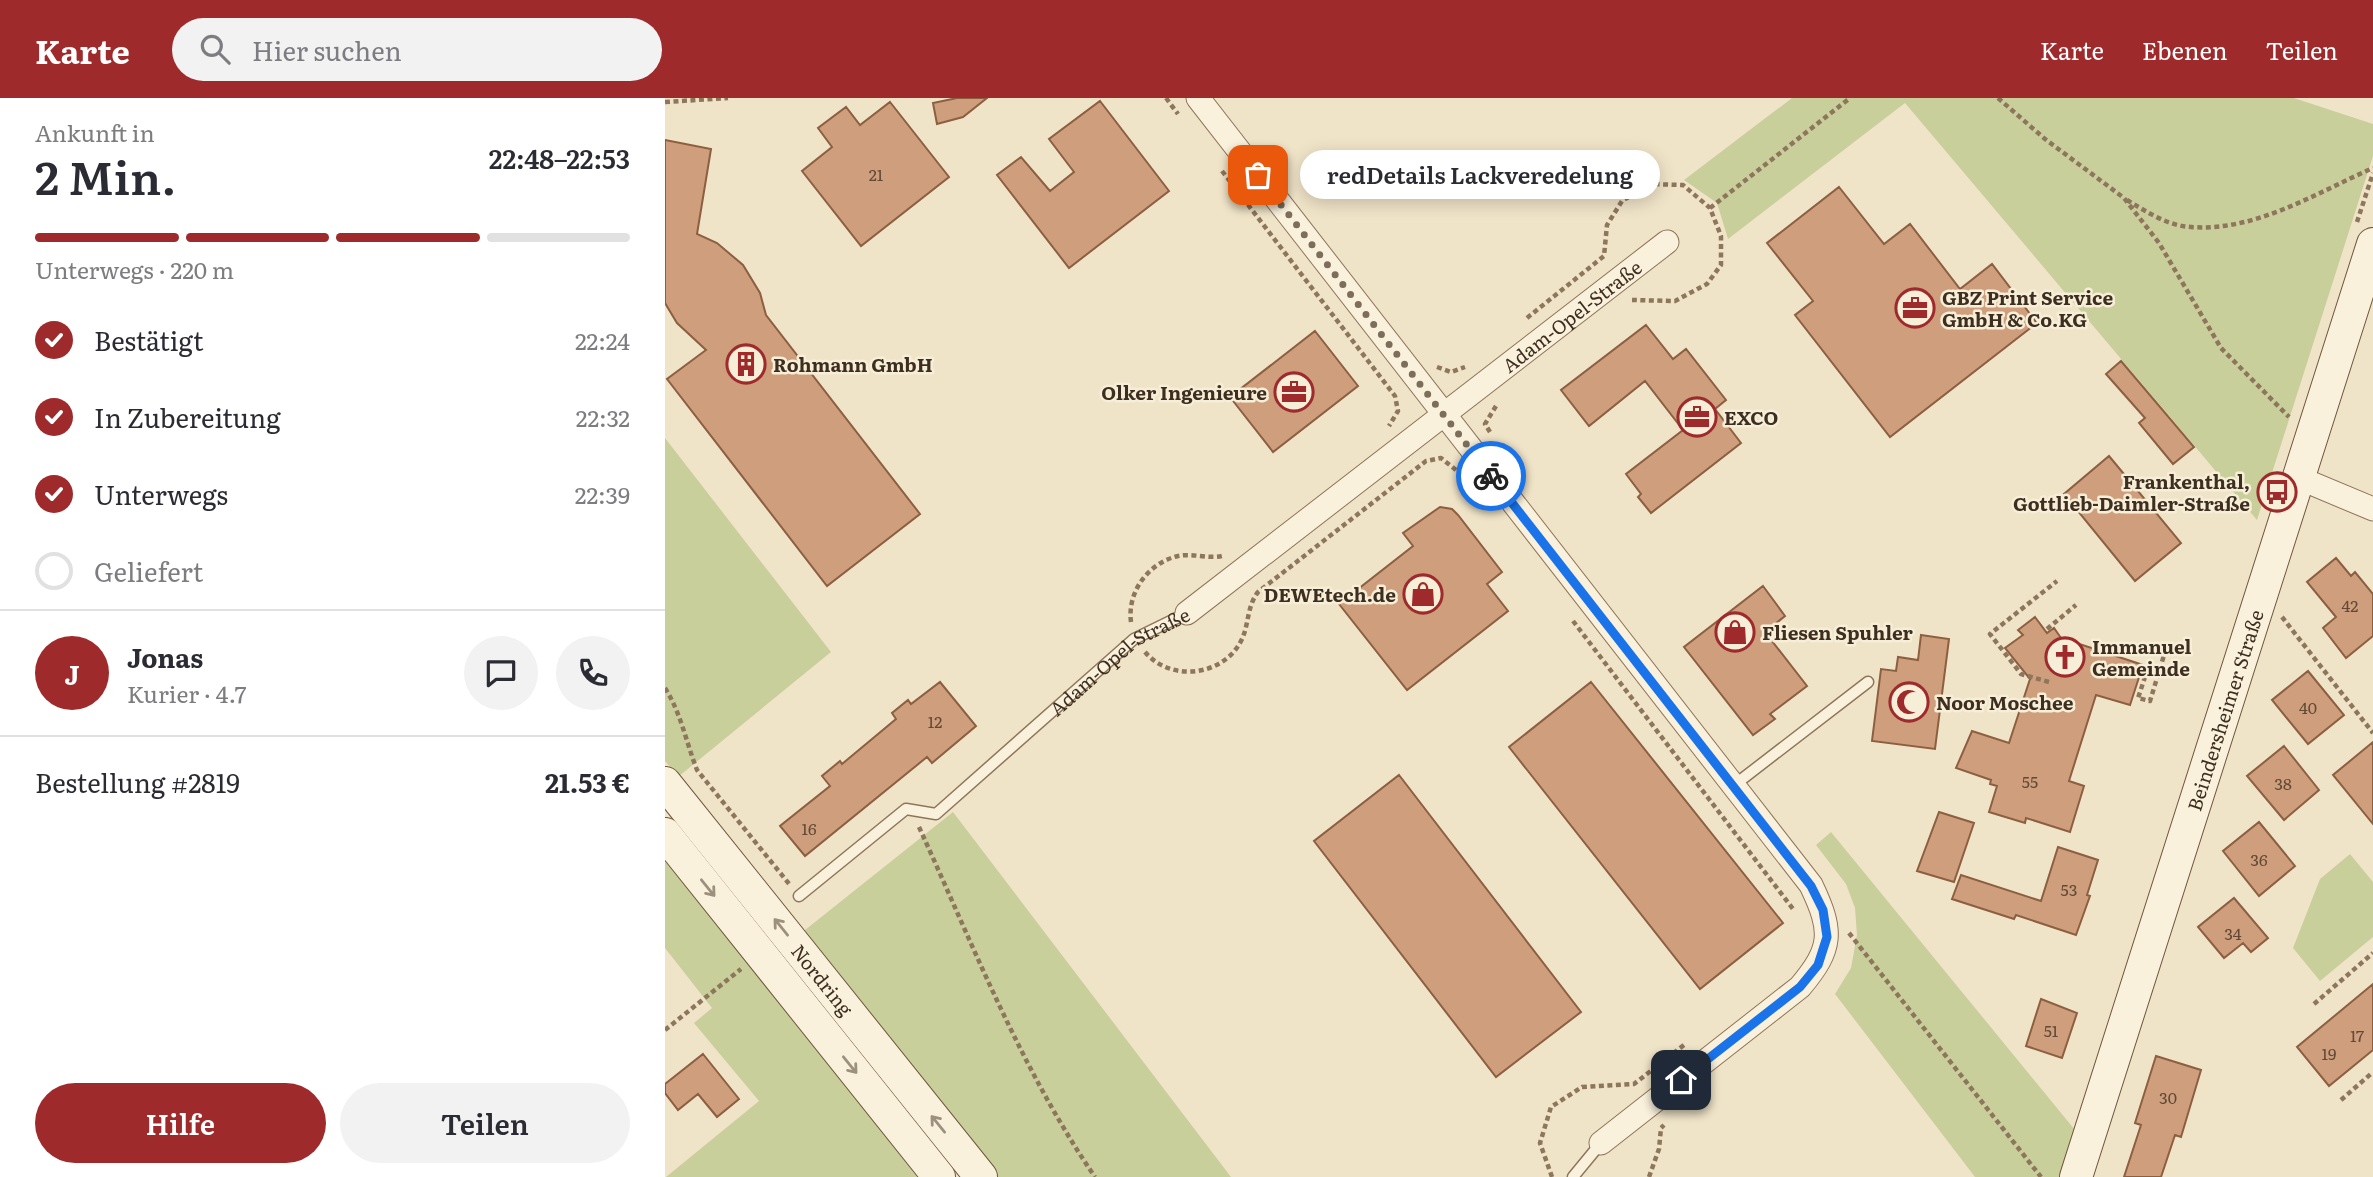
<!DOCTYPE html>
<html lang="de">
<meta charset="utf-8">
<style>
body{margin:0;font-family:Literata,serif;background:#f2f2f3;color:#2b2b33;height:100vh;display:flex;flex-direction:column;font-size:26px;white-space:nowrap}
*{box-sizing:border-box;margin:0}
p{font-size:23px;color:#7c7c81}
.icon{flex:none;width:38px;height:38px;fill:none;stroke:currentColor;stroke-width:2;stroke-linecap:round;stroke-linejoin:round}
.map{position:relative;flex:1;overflow:hidden}
.sheet{display:flex;flex-direction:column;background:#fff;width:665px}
.sheet>*{flex:none}
.pin{position:absolute;display:grid;place-items:center;width:60px;height:60px;color:#fff;margin:-30px;border-radius:14px;box-shadow:0 4px 10px #0006}
.courier{position:absolute;display:grid;place-items:center;width:70px;height:70px;margin:-35px;border:5px solid #1a73e8;border-radius:50%;background:#fff;color:#222;box-shadow:0 2px 9px #0007}
.bubble{position:absolute;height:49px;border-radius:24px;background:#fff;box-shadow:0 4px 18px #0003;font-size:23px;font-weight:600;line-height:49px;text-align:center}
.head em{font-style:normal;font-weight:600}
.head div{display:flex;flex-direction:column-reverse}
.head{display:flex;align-items:center;justify-content:space-between;height:119px;padding:0 35px}
h1{font-size:46px;font-weight:600;line-height:52px}
.bar{display:grid;grid-template-columns:repeat(4,1fr);gap:10px 7px;align-content:center;height:84px;padding:0 35px}
.bar i{height:9px;border-radius:5px;background:#e1e1e2}
.bar .selected{background:#9e2a2b}
.bar p{grid-column:span 4}
.line{display:flex;align-items:center;gap:18px;padding:0 35px;border-top:2px solid #e1e1e2}
.line div{flex:1}
.round{display:grid;place-items:center;flex:none;width:74px;height:74px;border-radius:37px;background:#f2f2f3}
ol{padding:0 35px;list-style:none}
li{display:flex;align-items:center;gap:21px;height:77px}
li p{margin-inline-start:auto}
li .icon{padding:7px;border-radius:50%;background:#9e2a2b;color:#fff;stroke-width:4}
li:last-child{color:#7c7c81}
li i{width:38px;height:38px;border:4px solid #e1e1e2;border-radius:50%}
.cta{display:flex;gap:14px;margin-top:auto;padding:14px 35px}
.cta a{flex:1;height:80px;border-radius:42px;background:#9e2a2b;color:#fff;font-size:28px;font-weight:600;line-height:80px;text-align:center}
.cta a+a{background:#f2f2f3;color:#2b2b33}
header{display:flex;align-items:center;gap:42px;box-sizing:border-box;height:98px;padding:0 35px;background:#9e2a2b;color:#fff}
header strong{font-size:33px}
nav{display:flex;gap:38px;margin-inline-start:auto;font-size:24px}
.search{width:490px;height:63px;background:#f2f2f3;display:flex;align-items:center;gap:18px;box-sizing:border-box;padding:0 24px;border-radius:38px;color:#7c7c81;font-size:26px}
main{display:flex;flex:1;min-height:0}
.map>svg:first-child{display:block}
</style>
<header>
<strong>Karte</strong>
<div class="search"><svg class="icon" aria-label="search" viewBox="0 0 24 24"><circle cx="10" cy="10" r="6"/><path d="M15 15l6 6"/></svg>Hier suchen</div>
<nav><a>Karte</a><a>Ebenen</a><a>Teilen</a></nav>
</header>
<main>
<section class="sheet">
<div class="head"><div><h1>2 Min.</h1><p>Ankunft in</p></div><em>22:48–22:53</em></div>
<div class="bar"><i class="selected"></i><i class="selected"></i><i class="selected"></i><i></i><p>Unterwegs · 220 m</p></div>
<ol>
<li><svg class="icon" aria-label="check" viewBox="0 0 24 24"><path d="M5 12l5 5 9-10"/></svg>Bestätigt<p>22:24</p></li>
<li><svg class="icon" aria-label="check" viewBox="0 0 24 24"><path d="M5 12l5 5 9-10"/></svg>In Zubereitung<p>22:32</p></li>
<li><svg class="icon" aria-label="check" viewBox="0 0 24 24"><path d="M5 12l5 5 9-10"/></svg>Unterwegs<p>22:39</p></li>
<li><i></i>Geliefert</li>
</ol>
<div class="line" style="height:126px"><b class="round" style="background:#9e2a2b;color:#fff">J</b><div><b>Jonas</b><p>Kurier · 4.7</p></div><a class="round"><svg class="icon" aria-label="chat" viewBox="0 0 24 24"><path d="M4 5h16v11H9l-5 4z"/></svg></a><a class="round"><svg class="icon" aria-label="phone" viewBox="0 0 24 24"><path d="M5 4h4l2 5-3 2q2 4 5 5l2-3 5 2v4C11 20 4 13 5 4z"/></svg></a></div>
<div class="line" style="height:91px"><div>Bestellung #2819</div><b>21.53 €</b></div>
<div class="cta"><a>Hilfe</a><a>Teilen</a></div>
</section>
<div class="map">
<svg width="1708" height="1079" viewBox="0 0 1708 1079">
<rect width="100%" height="100%" fill="#f0e4c8"/>
<path fill="#c9cf9b" d="M1127 0H1629L1708 26V58L1592 422 1240 5 1063 141 1052 105 1019 82Z
M0 340 166 554 13 679 0 663Z
M288 714 566 1079H331L135 836Z
M1166 734 1410 1032 1394 1079H1310L1170 896 1186 870 1192 837 1190 810 1181 786 1151 747Z
M1685 756 1708 784V839L1655 883 1628 850 1655 781Z
M0 757 252 1079H1L94 1003 29 925 47 910 0 850Z"/>
<path fill="#cf9f7d" stroke="#8d5f41" stroke-width="2" d="M292 0H322L298 19 272 26 268 5Z
M435 3 504 93 404 170 332 77 356 59 385 93 409 74 384 41Z
M225 4 284 79 196 148 137 73 167 49 153 30 181 9 195 27Z
M0 42 46 51 32 136 52 145 78 167 95 195 101 217 255 416 162 488 2 281 41 252 12 225 0 205Z
M1174 89 1219 146 1245 126 1295 191 1327 166 1372 225 1225 339 1130 217 1148 203 1102 145Z
M981 227 1008 261 1021 251 1061 302 1050 311 1076 345 986 415 973 399 976 396 961 376 1018 332 980 283 924 328 896 292Z
M650 233 693 288 608 354 565 299Z
M1456 263 1529 349 1508 366 1474 325 1480 320 1441 276Z
M1444 358 1516 445 1470 483 1399 396Z
M775 409 787 411 793 417 837 474 822 486 843 513 742 592 674 506 748 448 738 435Z
M1671 460 1686 478 1690 474 1708 496V538L1681 560 1658 530 1671 519 1642 484Z
M1098 488 1120 518 1100 534 1142 588 1105 616 1110 621 1088 637 1019 549Z
M1370 519 1382 535 1389 530 1396 540 1478 567 1465 607 1431 597 1404 683 1419 688 1405 734 1361 720 1360 725 1324 714 1332 688 1325 686 1326 682 1291 670 1307 633 1344 645 1365 581 1340 550 1358 537 1353 532Z
M1256 537 1284 541 1270 651 1207 643 1216 571 1231 573 1233 559 1253 562Z
M1643 573 1679 617 1643 646 1607 602Z
M275 584 311 628 267 665 262 659 140 758 115 728 165 688 157 678 175 663 177 666 231 621 227 615 243 602 246 606Z
M926 584 1118 825 1035 891 844 649Z
M1708 644V726L1668 677Z
M1619 648 1654 692 1619 722 1582 678Z
M734 677 916 914 831 979 649 743Z
M1274 714 1309 725 1289 784 1252 773Z
M1594 724 1630 768 1594 798 1558 753Z
M1393 749 1433 762 1422 797 1425 798 1411 837 1351 817 1349 821 1287 801 1296 777 1376 803Z
M1569 800 1603 840 1586 854 1578 845 1559 860 1533 829Z
M1708 886V952L1664 988 1632 949Z
M1376 901 1412 915 1397 960 1361 948Z
M38 956 74 1001 52 1019 33 996 13 1012 0 995V986Z
M1491 958 1536 972 1516 1039 1510 1037 1496 1079H1459L1476 1027 1470 1025Z"/>
<g fill="none" stroke-linecap="round" stroke-linejoin="round">
<g stroke="#8d765c" stroke-width="13">
<g id="lane">
<path d="M1068 688 1203 584"/>
<path id="s1" d="M134 798 241 711 271 716 469 541 522 515"/>
<path d="M908 1079 936 1045"/>
</g>
</g>
<g stroke="#8d765c" stroke-width="25">
<g id="street">
<path d="M533 0 1146 787C1168 833 1168 850 1135 889L936 1045"/>
<path d="M1634 380 1708 411"/>
<path id="s2" d="M522 515 1002 144"/>
</g>
</g>
<g stroke="#6f573f" stroke-width="34">
<g id="secondary">
<path id="s3" d="M0 685 316 1079"/>
<path d="M0 736 274 1079"/>
<path id="s4" d="M1411 1079 1708 146"/>
</g>
</g>
<path stroke="#8d765c" stroke-width="4.5" stroke-dasharray="5 3.5" stroke-linecap="butt" d="M501 0 513 16
M1333 0 1380 41 1459 100 1494 145 1556 250 1624 319
M0 4 63 0
M557 73 730 298 733 313 724 328
M1462 102C1482 114 1503 128 1526 129 1590 134 1651 95 1708 70
M1045 110 1185 0
M1692 124 1708 75
M862 220 939 158 942 127 957 103 986 86 1018 87 1045 110 1056 138V167L1042 186 1010 203 967 202
M772 269 786 274 800 269
M825 334 820 326 831 308
M1617 519 1708 635
M908 523 1128 811
M466 524C462 494 483 465 513 458 527 455 544 461 557 458
M1382 531 1411 507
M480 554C506 585 560 578 577 541 584 526 582 508 593 494L761 363 776 360 791 372
M1475 575 1481 576 1473 600 1485 603 1500 554
M1384 584 1356 576 1325 536 1392 483
M0 590C16 615 21 644 32 672L125 787
M254 729C308 847 356 971 430 1079
M1184 835 1376 1079
M1649 906 1708 855
M0 932 76 871
M1676 1002 1708 974
M887 1079 875 1045 886 1009 917 989 969 986 1019 947
M984 1079 994 1051 996 1030 999 1027"/>
<use href="#lane" stroke="#faf1dc" stroke-width="10"/>
<use href="#street" stroke="#faf1dc" stroke-width="23"/>
<use href="#secondary" stroke="#faf1dc" stroke-width="32"/>
</g>
<defs><path id="oneway-shaft" d="M-6 0H5M1.5-3L5.5 0L1.5 3" fill="none" stroke-width="1.6" stroke-linecap="round" stroke-linejoin="round" transform="scale(1.75)"/></defs>
<g stroke="#9c907e">
<use href="#oneway-shaft" transform="translate(43 790) rotate(51)"/>
<use href="#oneway-shaft" transform="translate(116 829) rotate(-129)"/>
<use href="#oneway-shaft" transform="translate(185 967) rotate(51)"/>
<use href="#oneway-shaft" transform="translate(273 1026) rotate(-129)"/>
</g>
<g fill="none" stroke-linecap="round" stroke-linejoin="round">
<path stroke="#7c6e5b" stroke-width="7" stroke-dasharray="0 12.6" d="M593 77 826 378"/>
<path stroke="#1a73e8" stroke-width="9" d="M826 378 1146 788 1158 812 1162 839 1153 867 1135 889 1016 982"/>
</g>
<defs>
<g id="office-ring" transform="scale(2.0125)"><circle r="9.5" fill="#f7eed8" stroke="#9e2a2b" stroke-width="1.5"/><path d="M-6-3h4V-5.5h4V-3h4V5H-6ZM-1-4.5V-3h2v-1.5ZM-6 0V1H6V0Z" fill="#9e2a2b"/></g>
<g id="building-ring" transform="scale(2.0125)"><circle r="9.5" fill="#f7eed8" stroke="#9e2a2b" stroke-width="1.5"/><path d="M-4-6H4V6H1V3H-1V6H-4ZM-2.5-4.3h1.7v1.8h-1.7ZM.8-4.3h1.7v1.8H.8ZM-2.5-1h1.7V.8h-1.7ZM.8-1h1.7V.8H.8Z" fill="#9e2a2b"/></g>
<g id="bus-ring" transform="scale(2.0125)"><circle r="9.5" fill="#f7eed8" stroke="#9e2a2b" stroke-width="1.5"/><path d="M-5-6H5V4H4V6H2V4H-2V6H-4V4H-5ZM-3.5-4V0h7V-4ZM-3.5 1.2v1.5H-2V1.2ZM2 1.2v1.5H3.5V1.2Z" fill="#9e2a2b"/></g>
<g id="shop-ring" transform="scale(2.0125)"><circle r="9.5" fill="#f7eed8" stroke="#9e2a2b" stroke-width="1.5"/><path d="M-5-2.5h2.3a2.7 3.5 0 0 1 5.4 0H5L5.5 6h-11ZM-1.5-2.5h3a1.5 2.3 0 0 0-3 0Z" fill="#9e2a2b"/></g>
<g id="church-ring" transform="scale(2.0125)"><circle r="9.5" fill="#f7eed8" stroke="#9e2a2b" stroke-width="1.5"/><path d="M-1.2-6h2.4v3.5h3.3v2.4h-3.3V6h-2.4V-.1h-3.3v-2.4h3.3Z" fill="#9e2a2b"/></g>
<g id="mosque-ring" transform="scale(2.0125)"><circle r="9.5" fill="#f7eed8" stroke="#9e2a2b" stroke-width="1.5"/><path d="M3.5-4.9A6 6 0 1 0 3.5 4.9A5 5 0 1 1 3.5-4.9Z" fill="#9e2a2b"/></g>
</defs>
<g fill-rule="evenodd">
<use href="#office-ring" x="1250" y="210"/>
<use href="#building-ring" x="81" y="266"/>
<use href="#office-ring" x="629" y="294"/>
<use href="#office-ring" x="1032" y="319"/>
<use href="#bus-ring" x="1612" y="394"/>
<use href="#shop-ring" x="758" y="496"/>
<use href="#shop-ring" x="1070" y="534"/>
<use href="#church-ring" x="1400" y="559"/>
<use href="#mosque-ring" x="1244" y="604"/>
</g>
<g text-anchor="middle" dominant-baseline="central" stroke-width="5" stroke-linejoin="round" paint-order="stroke">
<g font-size="16" fill="#624a37">
<text x="211" y="76">21</text>
<text x="1685" y="507">42</text>
<text x="1643" y="609">40</text>
<text x="270" y="623">12</text>
<text x="1365" y="683">55</text>
<text x="1618" y="685">38</text>
<text x="144" y="730">16</text>
<text x="1594" y="761">36</text>
<text x="1404" y="791">53</text>
<text x="1568" y="835">34</text>
<text x="1386" y="932">51</text>
<text x="1692" y="937">17</text>
<text x="1664" y="955">19</text>
<text x="1503" y="999">30</text>
</g>
<g font-size="19" font-weight="bold" fill="#3d2e20" stroke="#f7eed8" text-anchor="start">
<text x="1277" y="199">GBZ Print Service<tspan x="1277" dy="22">GmbH &amp; Co.KG</tspan></text>
<text x="108" y="266">Rohmann GmbH</text>
<text x="602" y="294" text-anchor="end">Olker Ingenieure</text>
<text x="1059" y="319">EXCO</text>
<text x="1585" y="383" text-anchor="end">Frankenthal,<tspan x="1585" dy="22">Gottlieb-Daimler-Straße</tspan></text>
<text x="731" y="496" text-anchor="end">DEWEtech.de</text>
<text x="1097" y="534">Fliesen Spuhler</text>
<text x="1427" y="548">Immanuel<tspan x="1427" dy="22">Gemeinde</tspan></text>
<text x="1271" y="604">Noor Moschee</text>
</g>
<g font-size="19" fill="#3d2e20" stroke="#f7eed8">
<text stroke="none"><textPath href="#s2" startOffset="486">Adam-Opel-Straße</textPath></text>
<text stroke="none"><textPath href="#s1" startOffset="408">Adam-Opel-Straße</textPath></text>
<text stroke="none"><textPath href="#s4" startOffset="490">Beindersheimer Straße</textPath></text>
<text stroke="none"><textPath href="#s3" startOffset="252">Nordring</textPath></text>
</g>
</g>
</svg>
<div class="pin" style="left:593px;top:77px;background:#ea580c"><svg class="icon" aria-label="bag" viewBox="0 0 24 24"><path d="M5 8h14l-1 12H6zM9 8a3 3 0 0 1 6 0"/></svg></div>
<div class="pin" style="left:1016px;top:982px;background:#1f2937"><svg class="icon" aria-label="home" viewBox="0 0 24 24"><path d="M3 11l9-7 9 7M6 9v11h12V9"/></svg></div>
<div class="courier" style="left:826px;top:378px"><svg class="icon" aria-label="bike" viewBox="0 0 24 24"><circle cx="6" cy="16" r="4"/><circle cx="18" cy="16" r="4"/><path d="M6 16l4-8h5l3 8M10 8l3 8H6M13 5h3"/></svg></div>
<div class="bubble" style="left:635px;top:52px;width:360px">redDetails Lackveredelung</div>
</div>
</main>
